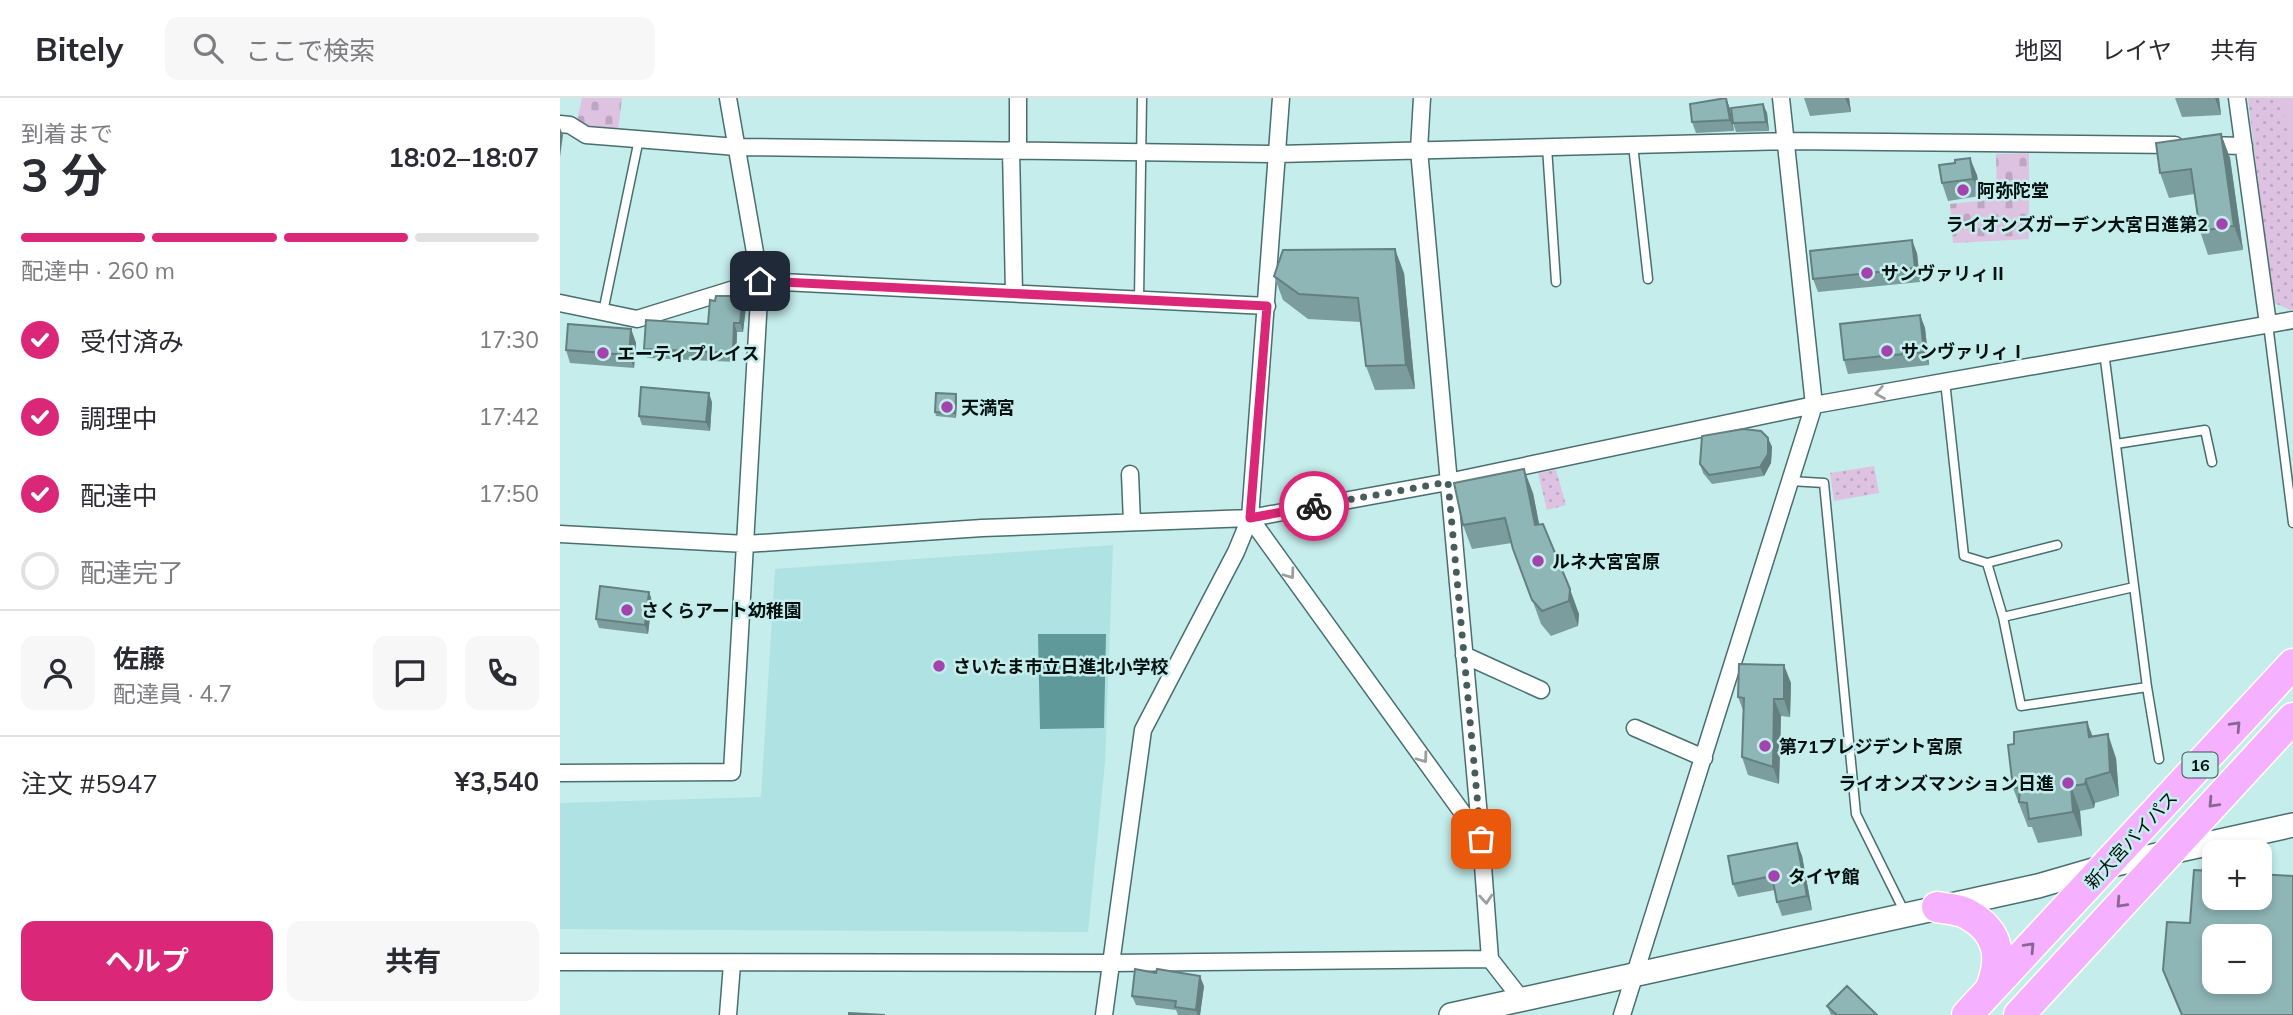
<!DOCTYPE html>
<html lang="ja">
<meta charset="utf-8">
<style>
body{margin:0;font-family:Mulish,"Noto Sans JP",sans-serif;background:#f7f7f7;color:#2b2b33;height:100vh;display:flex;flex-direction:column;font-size:26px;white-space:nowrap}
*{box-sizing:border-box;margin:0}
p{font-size:23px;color:#7c7c81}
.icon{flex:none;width:38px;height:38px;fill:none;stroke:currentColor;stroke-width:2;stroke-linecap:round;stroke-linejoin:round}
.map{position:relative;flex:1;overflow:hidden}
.panel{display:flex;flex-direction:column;background:#fff;width:560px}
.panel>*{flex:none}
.tools{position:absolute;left:1642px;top:742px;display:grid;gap:14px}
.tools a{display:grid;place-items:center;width:70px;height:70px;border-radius:14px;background:#fff;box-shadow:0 4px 10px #0003;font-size:35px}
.pin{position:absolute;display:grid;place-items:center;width:60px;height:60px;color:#fff;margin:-30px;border-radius:14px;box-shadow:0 4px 10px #0006}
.courier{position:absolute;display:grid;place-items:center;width:70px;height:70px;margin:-35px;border:5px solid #db2777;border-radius:50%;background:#fff;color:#222;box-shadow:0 2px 9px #0007}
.headline em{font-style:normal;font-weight:700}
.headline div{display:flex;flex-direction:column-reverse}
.headline{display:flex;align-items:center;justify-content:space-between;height:119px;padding:0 21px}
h1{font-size:46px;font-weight:700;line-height:52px}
.bar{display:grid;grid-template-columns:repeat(4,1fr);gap:10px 7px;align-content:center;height:84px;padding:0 21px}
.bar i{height:9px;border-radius:5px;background:#e1e1e2}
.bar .selected{background:#db2777}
.bar p{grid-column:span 4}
.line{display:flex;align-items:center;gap:18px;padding:0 21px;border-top:2px solid #e1e1e2}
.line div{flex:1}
.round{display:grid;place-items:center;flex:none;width:74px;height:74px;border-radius:14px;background:#f7f7f7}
ol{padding:0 21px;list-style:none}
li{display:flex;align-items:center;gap:21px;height:77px}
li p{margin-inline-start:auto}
li .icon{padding:7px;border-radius:50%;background:#db2777;color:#fff;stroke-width:4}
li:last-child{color:#7c7c81}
li i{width:38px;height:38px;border:4px solid #e1e1e2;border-radius:50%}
.primary-button{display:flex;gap:14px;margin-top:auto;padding:14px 21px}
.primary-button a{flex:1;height:80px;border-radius:14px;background:#db2777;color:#fff;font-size:28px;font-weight:700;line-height:80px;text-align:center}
.primary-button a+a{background:#f7f7f7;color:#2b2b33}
header{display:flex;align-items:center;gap:42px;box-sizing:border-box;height:98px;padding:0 35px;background:#fff;border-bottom:2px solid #e1e1e2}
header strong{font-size:33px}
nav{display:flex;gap:38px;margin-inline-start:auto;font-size:24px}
.search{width:490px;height:63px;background:#f7f7f7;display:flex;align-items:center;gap:18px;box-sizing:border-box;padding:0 24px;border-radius:14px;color:#7c7c81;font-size:26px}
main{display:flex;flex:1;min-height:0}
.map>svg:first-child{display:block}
</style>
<header>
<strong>Bitely</strong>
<div class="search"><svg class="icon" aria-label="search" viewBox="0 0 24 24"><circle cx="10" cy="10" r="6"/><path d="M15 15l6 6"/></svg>ここで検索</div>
<nav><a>地図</a><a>レイヤ</a><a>共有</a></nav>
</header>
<main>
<section class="panel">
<div class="headline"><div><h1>3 分</h1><p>到着まで</p></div><em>18:02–18:07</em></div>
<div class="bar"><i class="selected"></i><i class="selected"></i><i class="selected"></i><i></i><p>配達中 · 260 m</p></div>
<ol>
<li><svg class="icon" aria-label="check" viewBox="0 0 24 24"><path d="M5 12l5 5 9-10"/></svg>受付済み<p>17:30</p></li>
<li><svg class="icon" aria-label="check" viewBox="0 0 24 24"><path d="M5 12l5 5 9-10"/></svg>調理中<p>17:42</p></li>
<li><svg class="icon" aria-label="check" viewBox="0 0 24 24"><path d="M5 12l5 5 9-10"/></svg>配達中<p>17:50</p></li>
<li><i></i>配達完了</li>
</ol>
<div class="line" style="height:126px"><a class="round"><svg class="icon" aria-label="person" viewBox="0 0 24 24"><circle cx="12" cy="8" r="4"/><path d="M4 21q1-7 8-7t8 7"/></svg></a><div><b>佐藤</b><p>配達員 · 4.7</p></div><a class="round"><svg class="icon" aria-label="chat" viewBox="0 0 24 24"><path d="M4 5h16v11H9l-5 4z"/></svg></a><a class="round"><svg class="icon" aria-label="phone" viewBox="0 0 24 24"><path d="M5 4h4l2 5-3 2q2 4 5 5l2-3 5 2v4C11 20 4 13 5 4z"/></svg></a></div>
<div class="line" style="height:91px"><div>注文 #5947</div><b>¥3,540</b></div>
<div class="primary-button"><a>ヘルプ</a><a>共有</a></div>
</section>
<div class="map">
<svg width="1733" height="917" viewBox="0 0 1733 917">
<defs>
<pattern id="cemetery-stones" width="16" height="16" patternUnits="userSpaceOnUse" patternTransform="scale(1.75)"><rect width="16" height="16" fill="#dec2e2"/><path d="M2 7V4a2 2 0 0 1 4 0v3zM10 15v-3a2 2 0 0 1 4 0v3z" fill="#bda6c1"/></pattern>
<pattern id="park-dots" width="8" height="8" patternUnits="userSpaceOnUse" patternTransform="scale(1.75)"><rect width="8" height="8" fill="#dec2e2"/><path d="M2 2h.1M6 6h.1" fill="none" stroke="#bda6c1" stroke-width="1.8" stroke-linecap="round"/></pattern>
</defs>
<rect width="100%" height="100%" fill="#c4edec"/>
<path fill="#afe2e2" d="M553 447 545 664 528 834 0 831V705L201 699 215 471Z"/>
<path fill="url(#cemetery-stones)" d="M22 0H62L58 33 16 27Z
M1469 55V141L1393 145 1390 106 1437 101 1436 56Z"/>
<path fill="url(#park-dots)" d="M1688 0H1733V211L1730 212 1712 204Z
M1314 368 1319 395 1274 403 1270 375Z
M996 372 1006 407 987 412 978 375Z"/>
<path fill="#dec2e2" d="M1720 0H1733V51Z"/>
<path fill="#5f999a" d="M478 536H546L544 630 480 631Z"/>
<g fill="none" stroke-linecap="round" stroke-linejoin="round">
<g stroke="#496e6e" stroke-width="11">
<path id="lane" d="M1073 47 1088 181
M987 49 996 184
M579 201 582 0
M43 214 79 41
M1708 226 1733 425
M1544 254 1587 589 1599 661
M1385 283 1404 458 1427 465 1443 519 1461 608 1587 589
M1556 346 1645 332 1652 364
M1230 383 1264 385 1296 716 1345 815
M1427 465 1497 447
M1443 519 1574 489"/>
</g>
<g stroke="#496e6e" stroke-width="19">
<path id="street" d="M458 0V52
M862 0 859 52 921 741 930 861
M1677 0 1708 226
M0 26 10 27 26 37 177 49 718 56 1226 43 1615 47
M1644 47 1684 48
M451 52 454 195
M0 205 77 221 200 183 707 208
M570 376 572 424
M690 420 920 739
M0 436 186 446 422 430 690 420 888 384 1254 307 1733 222
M904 557 981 592
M1075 630 1144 660
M0 675 172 674 200 183 168 0
M0 864 551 865 930 861 962 902
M168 917 172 866
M544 917 583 632 676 454 690 420 721 0
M1062 917 1254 307 1221 0"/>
</g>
<g stroke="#496e6e" stroke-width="26">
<path id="secondary" d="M891 917 1478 788 1547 768 1733 727"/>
</g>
<g stroke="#fff" stroke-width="33">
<path id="highway" d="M1377 809C1387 811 1400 811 1409 817 1440 834 1443 862 1430 892
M1407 917 1733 566
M1459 917 1733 620"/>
</g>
<use href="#lane" stroke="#fff" stroke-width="8"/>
<use href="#street" stroke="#fff" stroke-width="16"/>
<use href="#secondary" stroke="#fff" stroke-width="23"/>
<use href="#highway" stroke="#f5b0ff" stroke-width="30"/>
</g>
<path fill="#7b9d9d" d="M1166 0 1170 11 1174 33 1136 35 1132 24Z
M1244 0H1289L1291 14 1250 18Z
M1615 0H1659L1661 17 1622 19Z
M1203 6 1207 15 1209 33 1176 34 1173 25Z
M1661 36 1670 60 1683 152 1648 157 1640 133 1634 96 1609 100 1600 75Z
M1395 65 1417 77 1420 98 1388 103 1382 85Z
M1357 155 1360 184 1258 194 1253 181Z
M844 175 855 291 815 292 806 268 801 224 748 221 723 202 714 178Z
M183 198 186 208 183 234H177L176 264 87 260 84 251 148 226 155 203Z
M1360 217 1365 230 1369 267 1288 276 1284 262Z
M71 231 76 245 74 270 10 265 6 252Z
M397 301 396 320 376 318 375 314Z
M152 304 150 333 82 327 79 318Z
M1208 340 1212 349 1211 365 1204 378 1152 386 1143 375 1140 366Z
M973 395 979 426 1019 516 1018 528 991 538 981 526 952 445 912 451 903 427Z
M89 494 92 503 88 536 39 530 36 521Z
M1231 585 1230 619 1221 618 1219 686 1188 677 1182 659 1183 612 1178 599Z
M1527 624 1533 639 1556 660 1559 698 1535 705 1534 710 1520 713 1522 738 1478 745 1472 729H1468L1453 690 1454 646Z
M1237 745 1242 758 1252 812 1222 818 1217 804 1215 792 1178 799 1173 786Z
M644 888 640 917H618L616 912 576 907 572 898Z
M1267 908 1317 917H1271Z"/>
<path fill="#647f7f" d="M1166 0 1170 11 1174 33 1170 22Z
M1285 0H1289L1291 14Z
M1655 0H1659L1661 17Z
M1203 6 1207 15 1209 33 1206 24Z
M0 30 3 37 0 59Z
M1661 36 1670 60 1683 152 1674 128Z
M1410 60 1417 77 1420 98 1413 81Z
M1352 142 1357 155 1360 184 1355 170Z
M835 151 844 175 855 291 846 267Z
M183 198 186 208 183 234 180 225Z
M1360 217 1365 230 1369 267 1364 254Z
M174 225 177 234 176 264 173 255Z
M71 231 76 245 74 270 69 257Z
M149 295 152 304 150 333 146 324Z
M396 296 397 301 396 320 395 315Z
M1208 340 1212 349 1211 365 1204 378 1200 369Z
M964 371 973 395 984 451 975 427Z
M1010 491 1019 516 1018 528 1009 503Z
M89 494 92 503 88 536 85 527Z
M1224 567 1231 585 1230 619 1224 601Z
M1214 601 1221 618 1219 686 1213 669Z
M1527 624 1536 649 1529 639Z
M1548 636 1556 660 1559 698 1550 674Z
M1526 681 1535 705 1534 710 1525 686Z
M1511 688 1520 713 1522 738 1513 714Z
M1237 745 1242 758 1252 812 1247 798Z
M640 878 644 888 640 917H638L636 912Z"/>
<path fill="#8fb6b6" stroke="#647f7f" stroke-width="2" fill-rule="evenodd" d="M1166 0 1170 22 1132 24 1130 6Z
M1203 6 1206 24 1173 25 1171 10Z
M1661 36 1674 128 1640 133 1631 71 1600 75 1596 45Z
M1410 60 1413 81 1382 85 1379 67 1395 65V62Z
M1352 142 1355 170 1253 181 1250 153Z
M835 151 846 267 806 268 798 200 739 196 714 178 723 152Z
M156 198H183L180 225H174L173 255 84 251 86 222 148 226 150 202 155 203Z
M1360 217 1364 254 1284 262 1280 226Z
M8 226 71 231 69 257 6 252Z
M81 289 149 295 146 324 79 318Z
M376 295 396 296 395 315 375 314Z
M1183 331 1201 333 1208 340V356L1200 369 1149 377 1140 366 1142 338Z
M964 371 975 427 983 426 1010 491 1009 503 982 513 972 502 953 451 945 420 903 427 894 385Z
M40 488 89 494 85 527 36 521Z
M1179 566 1224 567V601H1214L1213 669 1182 659 1184 600 1178 599Z
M1527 624 1529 639 1548 636 1550 674 1526 681 1525 686 1511 688 1513 714 1469 721 1467 705 1459 704 1460 690H1453L1448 647 1454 646V634Z
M1237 745 1247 798 1217 804 1212 778 1173 786 1168 758Z
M1634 772 1654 773V800H1699V776L1733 778V917H1622L1603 872 1607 824 1630 825ZM1654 838H1699V884H1654Z
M575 871 596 875 597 871 640 878 636 912 615 909 616 903 572 898Z
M1287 888 1317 917H1277L1267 908Z
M289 915 325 917H289Z"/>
<defs><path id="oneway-chevron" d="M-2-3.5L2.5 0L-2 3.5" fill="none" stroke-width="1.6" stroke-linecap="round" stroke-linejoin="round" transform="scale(1.75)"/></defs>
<g stroke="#9a9f9f">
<use href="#oneway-chevron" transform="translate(1320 295) rotate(170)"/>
<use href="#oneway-chevron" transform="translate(730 476) rotate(54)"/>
<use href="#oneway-chevron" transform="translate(863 660) rotate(54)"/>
<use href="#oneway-chevron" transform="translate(926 801) rotate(86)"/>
</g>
<g stroke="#886893">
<use href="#oneway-chevron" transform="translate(1676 628) rotate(-47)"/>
<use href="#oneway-chevron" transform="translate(1653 705) rotate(133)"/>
<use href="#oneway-chevron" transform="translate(1561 805) rotate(133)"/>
<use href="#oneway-chevron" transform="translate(1470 849) rotate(-47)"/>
</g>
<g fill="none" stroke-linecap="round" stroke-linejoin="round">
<path stroke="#475d5d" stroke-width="7" stroke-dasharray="0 12.6" d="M754 408 888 384 921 741"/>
<path stroke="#db2777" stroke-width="9" d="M200 183 707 208 690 420 754 408"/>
</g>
<g fill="#a144ae" stroke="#c4edec" stroke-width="2.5">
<circle cx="1403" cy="92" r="7"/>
<circle cx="1662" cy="126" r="7"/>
<circle cx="1307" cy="175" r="7"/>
<circle cx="1327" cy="253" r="7"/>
<circle cx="43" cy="255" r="7"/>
<circle cx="387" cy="309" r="7"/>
<circle cx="978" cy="463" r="7"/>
<circle cx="67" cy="512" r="7"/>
<circle cx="379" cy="568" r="7"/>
<circle cx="1205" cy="648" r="7"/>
<circle cx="1508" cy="685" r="7"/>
<circle cx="1214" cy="778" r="7"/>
</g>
<g text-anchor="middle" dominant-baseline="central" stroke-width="5" stroke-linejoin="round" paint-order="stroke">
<rect fill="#c4edec" stroke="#3d5252" stroke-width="2" x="1622.5" y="654.5" width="35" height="25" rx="5"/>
<g font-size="16" font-weight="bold" fill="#031010">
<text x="1640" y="667">16</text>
</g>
<g font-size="18" font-weight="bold" fill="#031010" stroke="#c4edec" text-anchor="start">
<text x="1417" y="92">阿弥陀堂</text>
<text x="1648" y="126" text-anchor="end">ライオンズガーデン大宮日進第2</text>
<text x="1321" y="175">サンヴァリィⅡ</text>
<text x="1341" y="253">サンヴァリィⅠ</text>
<text x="57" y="255">エーティプレイス</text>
<text x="401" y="309">天満宮</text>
<text x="992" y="463">ルネ大宮宮原</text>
<text x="81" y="512">さくらアート幼稚園</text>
<text x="393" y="568">さいたま市立日進北小学校</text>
<text x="1219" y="648">第71プレジデント宮原</text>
<text x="1494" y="685" text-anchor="end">ライオンズマンション日進</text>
<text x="1228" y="778">タイヤ館</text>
</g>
<g font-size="18" fill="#031010" stroke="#c4edec">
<text transform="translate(1571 742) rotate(-47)">新大宮バイパス</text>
</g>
</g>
</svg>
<div class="tools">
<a>+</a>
<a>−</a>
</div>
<div class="pin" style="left:921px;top:741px;background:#ea580c"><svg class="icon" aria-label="bag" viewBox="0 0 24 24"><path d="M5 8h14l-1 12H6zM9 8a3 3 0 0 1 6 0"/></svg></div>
<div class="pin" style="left:200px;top:183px;background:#1f2937"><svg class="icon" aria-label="home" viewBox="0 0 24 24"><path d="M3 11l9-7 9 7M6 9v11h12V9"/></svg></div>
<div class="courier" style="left:754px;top:408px"><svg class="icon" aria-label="bike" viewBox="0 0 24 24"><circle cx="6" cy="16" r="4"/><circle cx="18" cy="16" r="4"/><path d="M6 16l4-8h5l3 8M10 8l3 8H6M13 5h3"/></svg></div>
</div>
</main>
